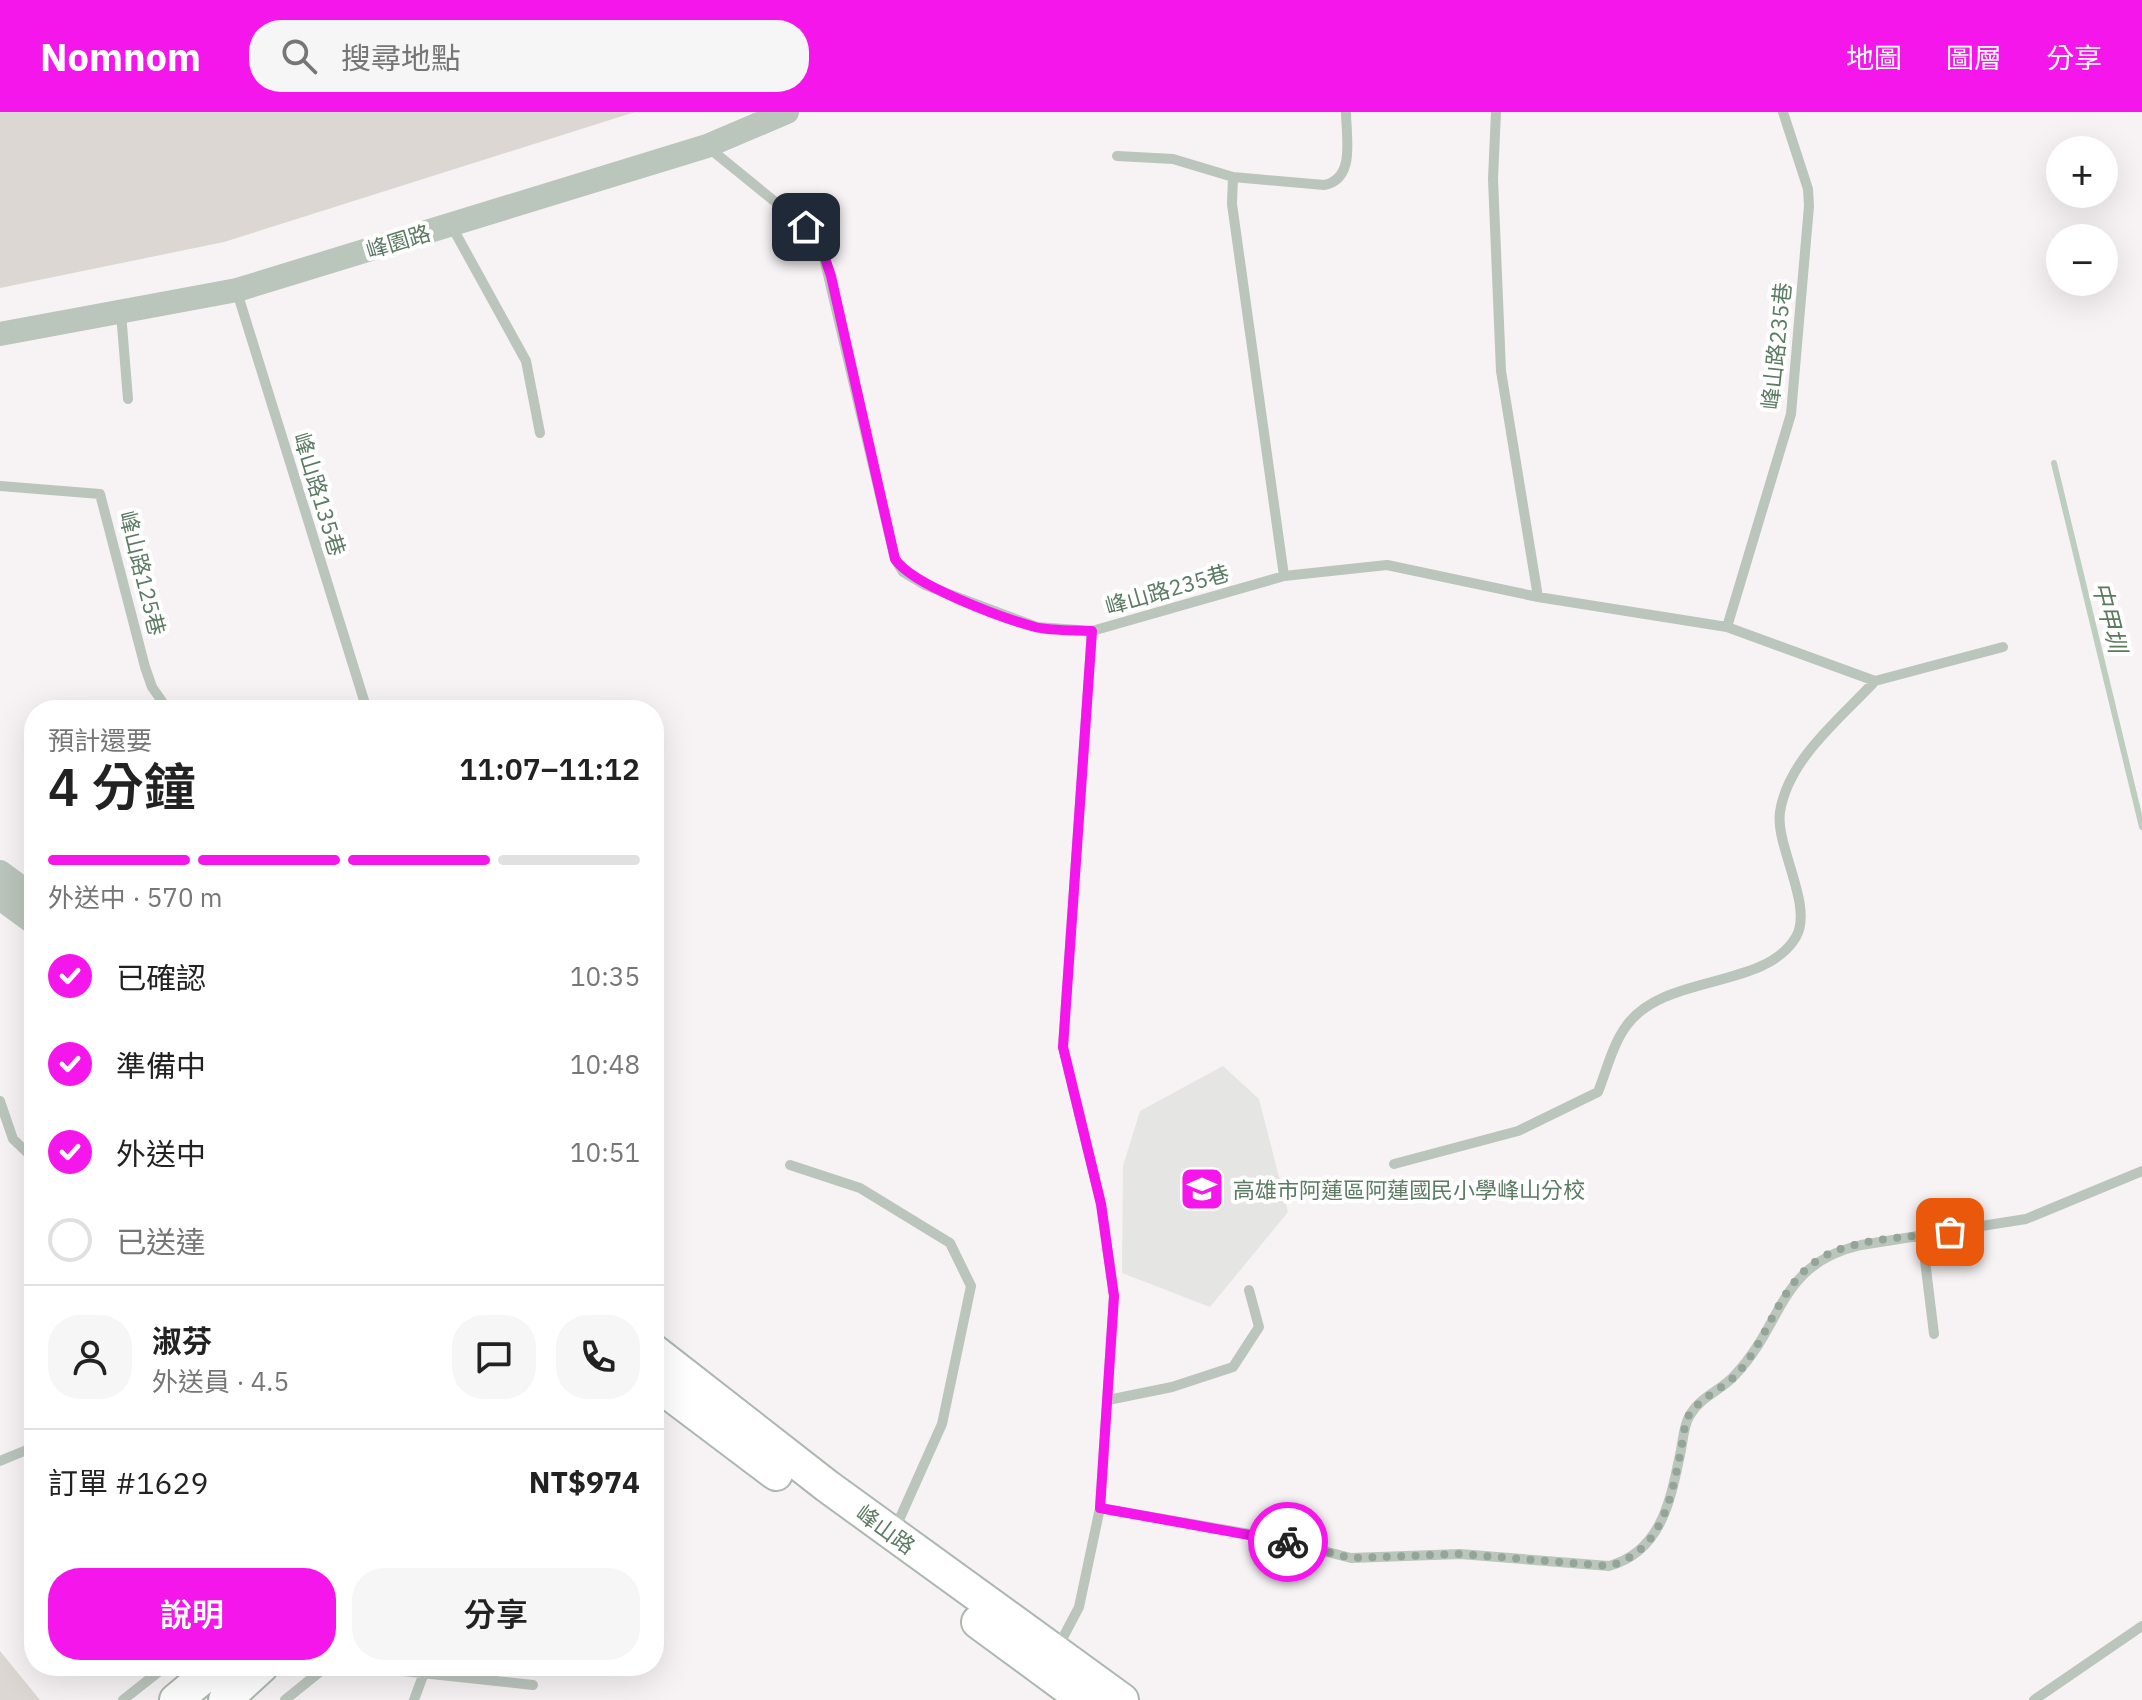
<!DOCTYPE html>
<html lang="zh-TW">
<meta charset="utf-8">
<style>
body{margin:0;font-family:"IBM Plex Sans","Noto Sans TC",sans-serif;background:#f6f6f6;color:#222;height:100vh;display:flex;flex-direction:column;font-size:30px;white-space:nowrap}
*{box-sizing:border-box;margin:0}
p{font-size:26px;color:#767676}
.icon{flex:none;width:44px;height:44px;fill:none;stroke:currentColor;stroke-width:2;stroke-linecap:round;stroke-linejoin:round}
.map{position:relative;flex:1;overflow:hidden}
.side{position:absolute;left:24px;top:588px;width:640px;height:976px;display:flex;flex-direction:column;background:#fff;border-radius:32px;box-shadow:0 8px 32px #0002}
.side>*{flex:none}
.controls{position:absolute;left:2046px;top:24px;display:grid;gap:16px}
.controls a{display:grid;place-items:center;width:72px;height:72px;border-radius:50%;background:#fff;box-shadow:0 8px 32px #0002;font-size:40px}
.pin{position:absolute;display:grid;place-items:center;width:68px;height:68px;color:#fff;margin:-34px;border-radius:16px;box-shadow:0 4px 12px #0006}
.courier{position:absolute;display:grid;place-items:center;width:80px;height:80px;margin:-40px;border:6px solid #f416ea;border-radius:50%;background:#fff;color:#222;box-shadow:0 2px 10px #0007}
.headline em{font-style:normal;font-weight:600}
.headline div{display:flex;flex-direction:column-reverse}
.headline{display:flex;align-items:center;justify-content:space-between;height:136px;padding:0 24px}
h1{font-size:52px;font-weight:600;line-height:60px}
.bar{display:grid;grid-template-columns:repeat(4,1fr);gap:12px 8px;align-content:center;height:96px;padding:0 24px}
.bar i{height:10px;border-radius:6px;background:#e0e0e0}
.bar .on{background:#f416ea}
.bar p{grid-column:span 4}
.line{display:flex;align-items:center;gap:20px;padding:0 24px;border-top:2px solid #e0e0e0}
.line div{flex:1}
.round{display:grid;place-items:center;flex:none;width:84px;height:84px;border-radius:32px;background:#f6f6f6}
ol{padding:0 24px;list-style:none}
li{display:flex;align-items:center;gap:24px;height:88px}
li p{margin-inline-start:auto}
li .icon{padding:8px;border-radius:50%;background:#f416ea;color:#fff;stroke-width:4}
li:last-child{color:#767676}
li i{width:44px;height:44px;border:4px solid #e0e0e0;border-radius:50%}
.cta{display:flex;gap:16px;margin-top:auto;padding:16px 24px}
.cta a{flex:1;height:92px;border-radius:32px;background:#f416ea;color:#fff;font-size:32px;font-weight:600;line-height:92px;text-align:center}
.cta a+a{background:#f6f6f6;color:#222}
header{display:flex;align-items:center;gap:48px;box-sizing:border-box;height:112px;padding:0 40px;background:#f416ea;color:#fff}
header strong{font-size:38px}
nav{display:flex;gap:44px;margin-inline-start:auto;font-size:28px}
.search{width:560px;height:72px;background:#f6f6f6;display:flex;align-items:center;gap:20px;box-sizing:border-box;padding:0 28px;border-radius:32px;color:#767676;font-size:30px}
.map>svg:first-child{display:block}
</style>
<header>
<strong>Nomnom</strong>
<div class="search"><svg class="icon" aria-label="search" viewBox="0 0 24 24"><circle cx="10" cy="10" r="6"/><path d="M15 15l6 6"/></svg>搜尋地點</div>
<nav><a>地圖</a><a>圖層</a><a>分享</a></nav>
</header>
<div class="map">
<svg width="2142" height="1588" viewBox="0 0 2142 1588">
<rect width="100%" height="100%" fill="#f7f3f4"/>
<path fill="#e5e5e3" d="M1223 954 1259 987 1288 1100 1210 1195 1122 1161 1123 1054 1140 999Z"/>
<path fill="#dcd7d2" d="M0 0H635L224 130 0 176Z
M0 1539 40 1588H0Z"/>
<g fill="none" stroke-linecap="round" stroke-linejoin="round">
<path stroke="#bdcebe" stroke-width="6" d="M2054 351 2142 715"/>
<g stroke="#acb8af" stroke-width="36">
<path id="primary" d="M654 1239 827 1374 1122 1588
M654 1270 776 1362
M978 1510 1084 1588
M176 1588 217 1554
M225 1588 262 1554"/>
</g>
<path stroke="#bac5bc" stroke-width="10" d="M1496 0 1493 67 1501 259 1538 485
M709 36 806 115 822 137 895 447 903 460 925 473 1037 515 1092 519 1284 464 1387 453 1538 485 1727 515 1875 569 2003 535
M1117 44 1173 47 1233 65 1324 73C1356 67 1346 25 1346 0
M1233 65 1232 92 1284 464
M451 113 526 249 540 321
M237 180 367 598
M121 201 128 287
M0 374 100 382 145 555 152 575 168 598
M1727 515 1791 302 1809 94 1808 77 1783 0
M0 989 13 1027 34 1047
M1394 1052 1518 1019 1598 980C1606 960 1613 931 1627 913 1665 861 1765 878 1796 825 1814 794 1775 734 1780 700 1788 647 1841 606 1875 569
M790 1053 860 1076 950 1131 971 1174 942 1312 895 1417
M1922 1124 1934 1222
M1108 1288 1172 1275 1233 1255 1259 1215 1249 1178
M0 1349 34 1335
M1100 1396 1273 1426 1351 1446 1460 1442 1609 1454C1663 1439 1671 1385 1681 1338 1683 1327 1684 1312 1690 1303 1700 1285 1722 1278 1735 1263 1785 1210 1778 1152 1861 1133L2026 1107 2142 1059
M1058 1535 1079 1495 1100 1396 1114 1184 1101 1092 1063 935 1092 519
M356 1554 533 1573
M123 1588 166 1554
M285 1588 327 1554
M414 1588 424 1561
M2034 1588 2142 1514"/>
<path stroke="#bac5bc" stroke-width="24" d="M0 222 237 178 707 34 787 0
M0 760 34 785
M0 786 34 811"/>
<use href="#primary" stroke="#fff" stroke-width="32"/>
</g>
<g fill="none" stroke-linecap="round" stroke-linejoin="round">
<path stroke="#92a596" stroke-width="8" stroke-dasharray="0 14.4" d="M1288 1430 1351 1446 1460 1442 1609 1454C1663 1439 1671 1386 1681 1338 1683 1327 1684 1313 1689 1303 1700 1286 1721 1278 1735 1264 1767 1231 1777 1177 1815 1150 1850 1125 1908 1126 1950 1120"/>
<path stroke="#f416ea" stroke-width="10" d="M806 115 822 137 831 164 895 447C912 473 1002 506 1035 515 1052 519 1074 518 1092 519L1063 935 1101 1092 1114 1184 1100 1396 1288 1430"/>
</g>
<defs>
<g id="school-square" transform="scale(2.3)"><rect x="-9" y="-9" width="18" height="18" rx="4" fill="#f416ea" stroke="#fff"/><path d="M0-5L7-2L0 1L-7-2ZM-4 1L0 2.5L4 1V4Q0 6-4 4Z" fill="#fff"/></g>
</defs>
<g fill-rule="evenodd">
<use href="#school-square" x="1202" y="1077"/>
</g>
<g text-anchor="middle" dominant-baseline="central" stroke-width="8" stroke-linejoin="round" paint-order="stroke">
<g font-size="22" fill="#5b7b63" stroke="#fff">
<text transform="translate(398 129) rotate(-17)">峰園路</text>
<text transform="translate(1776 234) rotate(-84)">峰山路235巷</text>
<text transform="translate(320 382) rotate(73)">峰山路135巷</text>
<text transform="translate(143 461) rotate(76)">峰山路125巷</text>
<text transform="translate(1167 477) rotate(-16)">峰山路235巷</text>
<text transform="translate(886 1417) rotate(36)">峰山路</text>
</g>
<g font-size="22" fill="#5b7b63" stroke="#fff" text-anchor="start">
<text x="1233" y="1077">高雄市阿蓮區阿蓮國民小學峰山分校</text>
</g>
<g font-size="24" font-style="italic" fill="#5a7c5d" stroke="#fff">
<text transform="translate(2110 505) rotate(76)">中甲圳</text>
</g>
</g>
</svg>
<div class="controls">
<a>+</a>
<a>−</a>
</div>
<div class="pin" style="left:1950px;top:1120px;background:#ea580c"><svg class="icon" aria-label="bag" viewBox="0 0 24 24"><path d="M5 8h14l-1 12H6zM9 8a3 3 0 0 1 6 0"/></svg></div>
<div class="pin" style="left:806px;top:115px;background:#1f2937"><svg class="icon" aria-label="home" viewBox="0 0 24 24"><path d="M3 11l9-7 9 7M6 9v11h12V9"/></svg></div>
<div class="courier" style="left:1288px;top:1430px"><svg class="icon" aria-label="bike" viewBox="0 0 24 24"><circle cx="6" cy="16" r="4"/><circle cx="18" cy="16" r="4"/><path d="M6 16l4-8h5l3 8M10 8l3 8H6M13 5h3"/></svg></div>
<section class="side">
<div class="headline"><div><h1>4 分鐘</h1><p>預計還要</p></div><em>11:07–11:12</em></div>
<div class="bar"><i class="on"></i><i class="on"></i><i class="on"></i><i></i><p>外送中 · 570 m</p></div>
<ol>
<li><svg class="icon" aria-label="check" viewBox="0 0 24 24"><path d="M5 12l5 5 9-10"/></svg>已確認<p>10:35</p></li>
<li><svg class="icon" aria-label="check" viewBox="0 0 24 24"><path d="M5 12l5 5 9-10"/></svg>準備中<p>10:48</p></li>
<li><svg class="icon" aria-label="check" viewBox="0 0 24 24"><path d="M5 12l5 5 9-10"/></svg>外送中<p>10:51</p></li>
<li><i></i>已送達</li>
</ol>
<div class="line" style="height:144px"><a class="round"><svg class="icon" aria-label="person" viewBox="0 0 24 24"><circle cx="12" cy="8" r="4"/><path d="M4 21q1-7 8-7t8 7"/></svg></a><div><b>淑芬</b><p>外送員 · 4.5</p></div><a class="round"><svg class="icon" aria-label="chat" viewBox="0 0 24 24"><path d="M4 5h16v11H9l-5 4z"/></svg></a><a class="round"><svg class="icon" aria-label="phone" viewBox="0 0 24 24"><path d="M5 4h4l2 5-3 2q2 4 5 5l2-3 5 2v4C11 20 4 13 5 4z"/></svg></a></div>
<div class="line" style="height:104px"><div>訂單 #1629</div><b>NT$974</b></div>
<div class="cta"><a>說明</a><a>分享</a></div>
</section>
</div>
